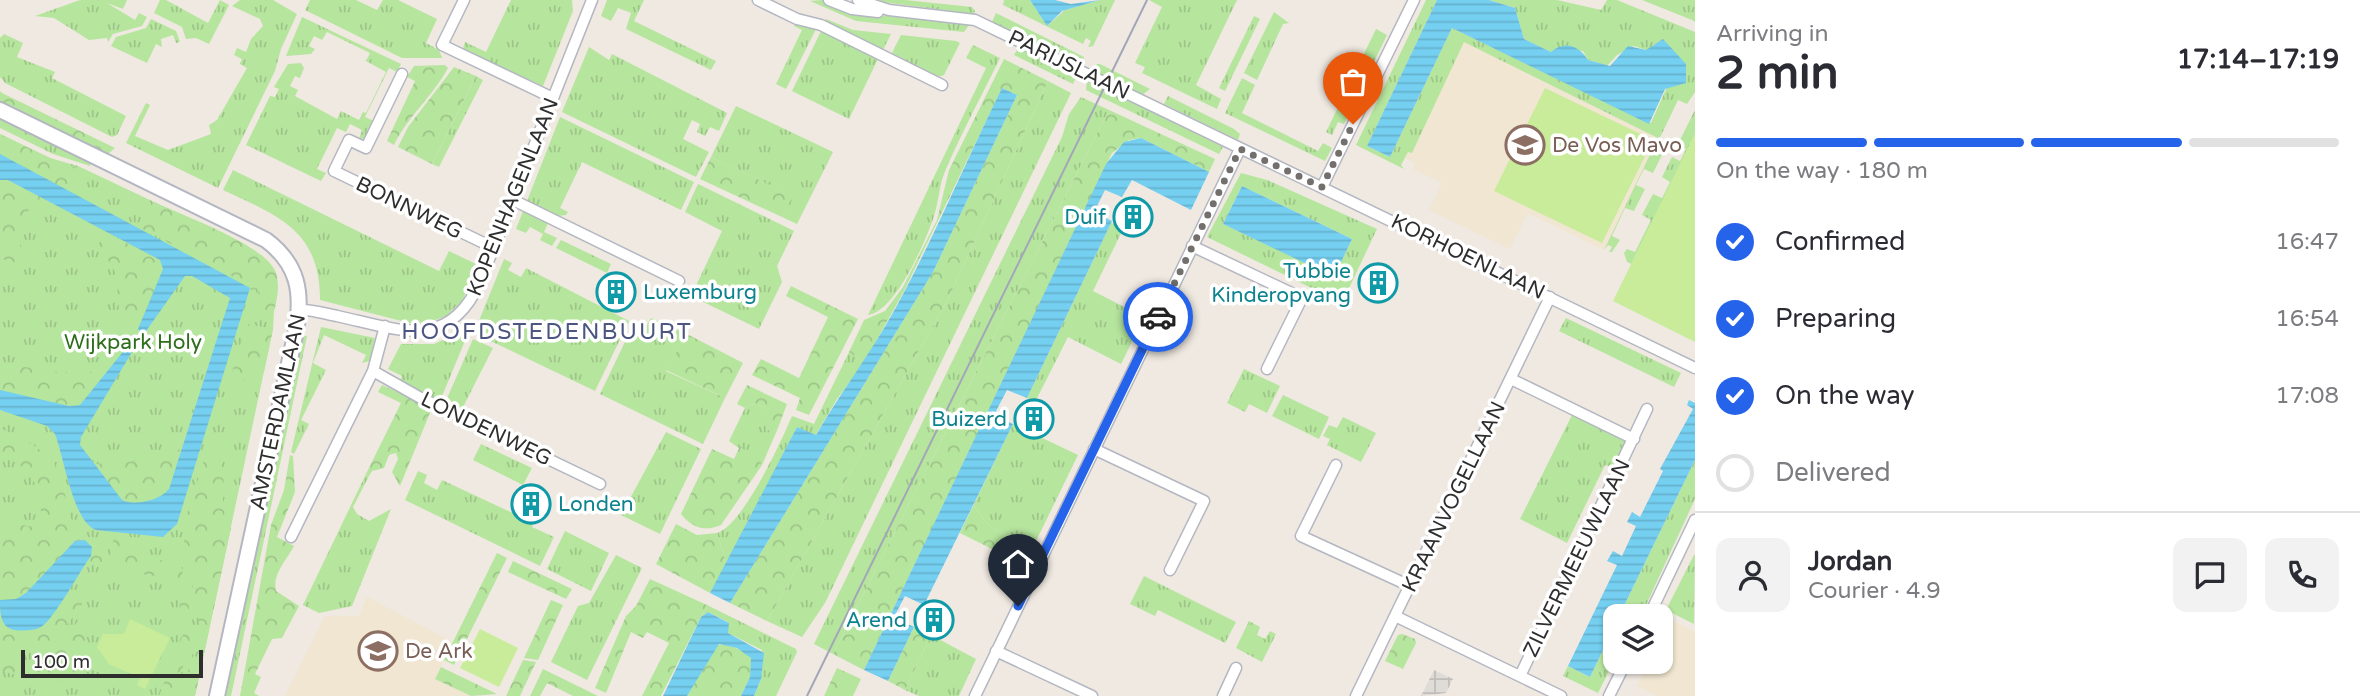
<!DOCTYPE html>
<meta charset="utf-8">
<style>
body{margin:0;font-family:"Varela Round",sans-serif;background:#f2f2f3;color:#2b2b33;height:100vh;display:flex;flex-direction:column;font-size:26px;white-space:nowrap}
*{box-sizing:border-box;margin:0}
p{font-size:23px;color:#7c7c81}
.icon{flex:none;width:38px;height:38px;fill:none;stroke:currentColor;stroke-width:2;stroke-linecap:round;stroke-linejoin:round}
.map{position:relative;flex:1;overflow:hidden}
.drawer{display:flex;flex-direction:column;background:#fff;width:665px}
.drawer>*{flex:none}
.fabs{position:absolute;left:1603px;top:604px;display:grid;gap:14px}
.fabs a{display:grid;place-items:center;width:70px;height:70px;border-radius:14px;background:#fff;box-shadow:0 2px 5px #0004;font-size:35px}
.scale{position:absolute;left:21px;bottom:18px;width:182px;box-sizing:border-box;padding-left:7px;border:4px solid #2e2e2e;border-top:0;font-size:19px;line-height:24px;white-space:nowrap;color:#2e2e2e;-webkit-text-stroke:5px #fff;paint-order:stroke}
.pin{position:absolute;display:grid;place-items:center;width:60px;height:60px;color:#fff;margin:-72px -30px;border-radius:50% 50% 50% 0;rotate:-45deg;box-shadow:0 0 7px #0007}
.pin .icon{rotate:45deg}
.courier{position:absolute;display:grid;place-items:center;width:70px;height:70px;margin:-35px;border:5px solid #2563eb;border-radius:50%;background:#fff;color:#222;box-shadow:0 2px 9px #0007}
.headline em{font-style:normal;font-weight:800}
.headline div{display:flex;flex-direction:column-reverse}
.headline{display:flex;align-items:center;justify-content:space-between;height:119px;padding:0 21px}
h1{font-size:46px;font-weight:800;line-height:52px}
.bar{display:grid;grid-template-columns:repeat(4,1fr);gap:10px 7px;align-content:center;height:84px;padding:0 21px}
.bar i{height:9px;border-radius:5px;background:#e1e1e2}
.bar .on{background:#2563eb}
.bar p{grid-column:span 4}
.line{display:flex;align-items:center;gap:18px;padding:0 21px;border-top:2px solid #e1e1e2}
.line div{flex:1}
.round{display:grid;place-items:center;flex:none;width:74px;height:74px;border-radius:14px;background:#f2f2f3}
ol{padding:0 21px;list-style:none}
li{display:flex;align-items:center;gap:21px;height:77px}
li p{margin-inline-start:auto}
li .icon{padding:7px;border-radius:50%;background:#2563eb;color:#fff;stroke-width:4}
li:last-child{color:#7c7c81}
li i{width:38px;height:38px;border:4px solid #e1e1e2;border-radius:50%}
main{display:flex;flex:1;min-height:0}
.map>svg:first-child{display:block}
</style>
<main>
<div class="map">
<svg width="1695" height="696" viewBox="0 0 1695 696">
<defs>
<pattern id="grass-tufts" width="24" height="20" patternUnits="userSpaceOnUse" patternTransform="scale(1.75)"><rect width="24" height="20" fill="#b6e59e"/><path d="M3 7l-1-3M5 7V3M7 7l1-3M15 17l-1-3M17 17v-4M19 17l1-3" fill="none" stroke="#9dc588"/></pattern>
<pattern id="forest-crowns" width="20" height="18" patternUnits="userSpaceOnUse" patternTransform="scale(1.75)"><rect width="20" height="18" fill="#b6e59e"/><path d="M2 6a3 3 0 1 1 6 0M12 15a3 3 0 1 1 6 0" fill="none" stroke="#9dc588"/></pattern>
<pattern id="plaza-grid" width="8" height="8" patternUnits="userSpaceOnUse" patternTransform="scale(1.75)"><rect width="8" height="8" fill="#dfdcd8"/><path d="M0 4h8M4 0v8" fill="none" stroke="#c0bdba"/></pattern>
<pattern id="water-rules" width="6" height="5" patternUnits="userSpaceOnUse" patternTransform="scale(1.75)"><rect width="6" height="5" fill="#75cff0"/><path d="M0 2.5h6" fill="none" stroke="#66b2ce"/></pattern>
</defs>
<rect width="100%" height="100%" fill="#efe9e1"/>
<path fill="#f0e6d1" d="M1452 28 1658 138 1604 250 1528 213 1510 249 1429 210 1442 183 1413 169 1415 163 1392 152Z
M367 597 453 642 435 678 470 696H285L325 616H359Z
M1670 619 1695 632V696H1657L1637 686 1649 662H1661V637Z"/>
<path fill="url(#grass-tufts)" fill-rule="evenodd" d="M80 0H127L123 9 107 3 135 20 139 13 147 17 142 26 113 34 108 42 107 38 89 40 54 18 35 16Z
M160 0H166L208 23 220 0 229 5 209 44 196 38 186 39 182 27 154 13Z
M240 0H273L297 14 281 49 275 71 218 188 126 143 146 103 150 105 135 136 168 150 211 134 209 125 217 120 247 68 240 64 242 59 234 55 237 48 246 52 251 39 263 26 260 19 232 6Z
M310 0H356L377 10 383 0H398L437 19 426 43 439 50 442 58H402L305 10Z
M511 0H572L573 11 543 86 463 49 465 42 486 52Z
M607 0H644L634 21 716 61 711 70 626 29 631 13 618 8 611 21 601 16Z
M822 0 860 13 969 25 964 32 856 21 810 1Z
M867 0H905L972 7 975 11 974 14Z
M1004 0H1030L1047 26 1065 10 1100 0H1115L1093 46 1088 47 1091 41 1086 38 1083 44 1003 5Z
M1149 0H1237L1196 85 1221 99 1217 109 1142 73 1145 67 1135 63 1162 7Z
M1426 0H1437L1367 146 1390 157 1452 28 1651 123 1667 87 1646 50 1634 46 1617 55 1607 66 1588 60 1583 51 1551 52 1524 39 1515 8 1489 0H1557L1601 10 1607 0H1617L1695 32V92L1687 104 1678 100 1655 148 1663 153 1653 173 1644 169 1636 185 1645 189 1634 211 1625 208 1612 236 1620 240 1612 252H1609L1612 247 1608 245 1604 250 1658 138 1464 42 1412 153 1408 152 1401 165 1404 169 1356 145Z
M1642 0H1695V22L1692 20Z
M1274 12 1289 23 1283 24 1257 80 1244 73Z
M996 13 1084 57 1082 65 992 22Z
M1254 16 1260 19 1225 91 1219 88Z
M302 17 401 64 397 72 389 68 365 117 374 121 365 138 359 139 362 130 350 124 346 132 337 128 317 169 326 173 321 181 246 145 270 96 275 97 279 89 274 87 288 64 301 63 304 68 300 78 295 76 290 86 298 90 295 96 337 119 341 111 359 120 363 112 366 113 386 72 366 61 370 53 327 32 322 40 314 36 309 46 315 49 311 54 286 56Z
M151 19 176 31 180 42 176 43 173 35 161 39 162 47 156 44 147 63 111 46 116 37 146 28Z
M826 19 853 30 891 34 883 50 825 21Z
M795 24 816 29 786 89 776 84 802 30 794 26Z
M1376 29 1387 35 1344 124 1338 122 1332 135 1326 132Z
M821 31 878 59 849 119 792 91Z
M4 34 23 43 17 57 55 72 52 78 126 116 117 135 112 137 5 83 0 77V38Z
M901 35 956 41 960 43 944 75 938 77 892 53Z
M973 45 1000 58C982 95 962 132 946 169 939 184 939 201 934 216 926 241 895 312 868 315L986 68 966 58Z
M589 47 609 60 612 54 727 113 719 131 710 127 705 136 697 132 700 124 692 120 683 139 709 152 696 177 562 112Z
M1019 47 1077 76 1073 84 1014 55Z
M1097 64H1100L1150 89 1142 95 1093 71Z
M476 76 483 80 439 167 432 164Z
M1242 78 1255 85 1242 113 1318 151 1323 143 1332 148 1325 161 1225 113Z
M1087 80 1223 147 1219 154 1086 90Z
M1048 81 1071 93 825 603 802 637 767 621 948 299Z
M1168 96 1234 129 1240 134 1238 140 1164 104Z
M1081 97 1109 110 833 654 814 644 1062 137 1069 114Z
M736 106 833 152 797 224 782 217 792 196 711 157Z
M1695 110V161L1643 269 1627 262 1624 253 1627 249 1635 252 1651 220 1642 215 1653 194 1662 198 1670 182 1662 177 1672 157 1680 161 1686 149 1678 144Z
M560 117 694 182 681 210 582 162 560 208 568 212 566 215 558 216 527 201Z
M0 118 92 161 90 166 53 154 0 128Z
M0 134 50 158 78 166 226 236 262 256 276 273 273 329 195 696H0Z
M233 170 439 271 449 251 478 265 462 301 446 316 430 322 413 324 320 300C320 230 278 216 223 190Z
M1241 173 1267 180 1377 229 1342 303 1207 237ZM1242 186 1352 239 1334 276 1223 224Z
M698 184 794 231 777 266 782 282 759 329 691 296 722 231 685 212Z
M523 211 548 223 544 232 557 238 552 246 540 240 543 234 530 227 526 233 516 229Z
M1111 223 1124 227 1093 291 1144 317 1121 364 1068 337 1035 402 1027 398Z
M561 240 611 264 607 273 556 248Z
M504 259 512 263 508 270 521 277 526 268 629 321 595 391 474 333Z
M651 318 687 334 666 371 725 398 703 444 600 394 634 323 645 328Z
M1566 318 1681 373 1674 387 1559 331Z
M321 327 375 338 370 361 362 363 366 355 324 335 313 363 326 370 301 420 309 424 294 454 291 452Z
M460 332 467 336 440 401 400 381 402 376 388 369 401 344H434Z
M301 335 307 336 231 696H226Z
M473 339 493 348 461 411 445 403Z
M849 352 864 363 837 399 815 436 797 427 727 565 717 533C743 525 781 442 792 416L814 424Z
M1244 369 1280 386 1267 413 1249 404 1245 412 1227 403Z
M1283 395 1329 417 1319 439 1272 416Z
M755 403 765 408 771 433 778 428 762 465 729 441 745 408Z
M1572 415 1626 442 1615 468 1605 465 1567 543 1520 519Z
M1343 417 1376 433 1361 462 1327 445 1330 439 1323 436 1329 425 1337 428Z
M1013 424 1078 455 1037 539C1006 539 988 532 974 504Z
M666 432 701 449 660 534 621 515Z
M481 444 532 468 523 485 473 460Z
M1695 460V499L1641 616H1619Z
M418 471 427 475 424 483 437 490 442 480 534 523 532 527 554 537 540 566 405 500Z
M366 474 369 476 353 507 357 514 369 521 391 509 352 606 319 613 303 605Z
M565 531 609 553 591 591 547 569Z
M616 555 642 568 587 680 551 662 578 606 589 603Z
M1694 555H1695L1694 624 1666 610Z
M1144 576 1236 622 1225 643 1158 610 1155 616 1130 604Z
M707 605 796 649 797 652 776 696H754L761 679 762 650 728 633V622L708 612 701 617Z
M1249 621 1260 627 1257 635 1265 639 1270 631 1276 634 1262 662 1236 648Z
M1615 625V659L1598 693 1563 676 1568 666 1590 677Z
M931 635 976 659 959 696H919L905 690Z"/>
<path fill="url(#forest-crowns)" d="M1004 59 1048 81 948 299 767 621 730 603 933 272 1017 95 1002 88 904 291 864 363 849 352 864 320 885 311 903 287 937 220 949 170Z
M445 65 448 68C433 96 408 116 394 145L387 141 415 81 407 77 414 66Z
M454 67 476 76 432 164 398 147 408 127Z
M0 91 2 93 115 148 107 155 0 102Z
M1109 110 1215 159 1209 172 1141 138 1129 140 1112 153 864 670 833 654Z
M0 134 50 158 89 172 74 193 0 154Z
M711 157 793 196 782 217 700 179Z
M0 180H8L56 205 51 213 29 210 18 222 22 253 15 262C6 264 3 259 0 251Z
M154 202C181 215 267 245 276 273 281 289 275 308 271 323L251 317 260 288 251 290 245 283 143 229V218Z
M103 230 162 263 163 269 138 329H128L120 322 116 274 99 244Z
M791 286 858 319 809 415 796 410 800 398 752 375 761 359 799 378 828 317 786 296Z
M247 324 273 329 264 372 228 385Z
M687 334 743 363 725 398 666 370Z
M0 363 62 373 83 370 104 376 82 404 69 406 0 390Z
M382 385 432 408 400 486 392 472 398 459 396 453 389 455 384 468 372 471 369 476 366 474 401 403 378 392Z
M747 385 787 404 778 428 771 433 763 424 766 416 765 408 755 403 745 408 737 404Z
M0 428C19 438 43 447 55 465 73 491 57 538 106 541L101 566 88 560 92 547 89 542 73 543C53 564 31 601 0 600V531L14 524 35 527C53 501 29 461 0 455Z
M740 446 762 465 721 525C705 532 692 528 681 514L712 449 734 459Z
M182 449C171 483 169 506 125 502L93 464 128 462Z
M207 451C239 463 211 501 231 528L195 696H180L201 632 182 530Z
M290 455 293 456 295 492 277 537 294 546C286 561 272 574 276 591L299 606 282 638 272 639 255 674 261 677 254 693 259 696H240L271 525 284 490Z
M974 504C988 532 1006 539 1037 539L1024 565 960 533Z
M676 524 697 535 717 533 727 565 710 593 656 564Z
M114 537 138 541 135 555 181 564 193 630 175 696H159L187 624 169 578 107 569Z
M497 553 507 558 454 665 444 660Z
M513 561 572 589 566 599 508 572Z
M650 579 707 605 661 696H642L669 643 647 632 643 638 631 632 606 693 595 688 626 616 636 606Z
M64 595 83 603 48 652 0 648V620L5 625 45 623Z
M551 600 563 605 538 660 524 658Z
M88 606 91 621 79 661 55 654Z
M914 627 931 635 905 690 888 681Z
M1402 634 1415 639 1416 643 1403 669 1385 661 1398 635Z
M728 644 748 654 753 661 750 677 741 696H687L717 645Z
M0 655 76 670 68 682 39 680 0 671Z
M523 660 536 662 520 696H506Z
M441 667 497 694 471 696 435 679Z
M837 668 861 679 853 696H824Z
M543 669 598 696H573L547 683 540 696H530Z"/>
<path fill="#c9ec9a" d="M1545 88 1653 140 1602 243 1494 191Z
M1695 133V342L1613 301Z
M130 619 170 638 145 689 137 685 140 678 109 664 97 647 103 634H124Z
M480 629 518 648 499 687 460 668Z"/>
<path fill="url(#plaza-grid)" d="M1434 670 1453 679 1446 693 1421 696Z"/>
<path fill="url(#water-rules)" d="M1030 0H1055L1071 4 1100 0 1062 11 1047 26Z
M1437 0H1489L1515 8 1524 39 1551 52C1565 40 1579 46 1588 60L1610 66 1628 46 1646 50 1663 39 1686 64V83L1665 89 1649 124 1452 28 1390 157 1367 146Z
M1002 88 1017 95 933 272 730 603 710 593 797 427 816 435C841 392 871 353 895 309 934 238 966 161 1002 88Z
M1141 138 1209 172 1191 210 1132 180 1122 197 1105 190 1094 212 1112 221 1027 398 1007 390 994 415 1013 424 924 605 905 596 894 617 914 627 888 681 864 670 1106 164 1124 142Z
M0 154 250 288 177 524 163 537 96 530C73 522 64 457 55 434L47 426 0 410V390L69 406 80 405 126 348H131L132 352 81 437 80 445 122 500C135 506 159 501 169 489L230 298 192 276H185L144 334 140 333 138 329 163 269 160 260 8 180H0Z
M1242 186 1352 239 1334 277 1223 224Z
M1689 400 1695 403V460L1619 616H1615V625L1590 677 1568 666 1617 565 1607 561 1613 551 1622 556 1636 526 1627 522 1632 512 1640 517 1663 471 1660 469 1693 409 1687 405Z
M85 540 92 547 91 556C79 572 55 618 41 627 34 631 22 631 14 630 0 627 0 612 0 600L16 599 26 593 75 541Z
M708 612 729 623 728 633 764 653 761 679 754 696H741L750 677 751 658 737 648 719 644 687 696H663L701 617Z"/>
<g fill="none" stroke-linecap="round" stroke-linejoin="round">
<g stroke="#b4b7c1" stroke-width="13">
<path id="street" d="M464 0 442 45 553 98
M758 0 797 19 821 25 942 85
M829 0 852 9 878 12
M858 0 889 10 975 20 1695 368
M402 74 366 148 349 140 334 171 494 248
M1322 187 1414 0
M513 200 679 281
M1192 246 1302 298 1267 369
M300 310C312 309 325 314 337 316 398 329 448 353 480 282L592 0
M373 371 419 397 600 484
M1511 379 1634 439
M1094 449 1204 501 1170 570
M1336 465 1301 536 1410 586
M291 537 373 371 385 326
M1395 616 1561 696
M1649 616 1695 520
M996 651 1092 696
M1520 676 1647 409
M975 696 1240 149
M1223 696 1236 668
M1356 696 1550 297
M1609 696 1626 662"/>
</g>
<g stroke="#b4b7c1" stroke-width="18">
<path id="secondary" d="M0 110 266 240C298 264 303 292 296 331L217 696"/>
</g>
<use href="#street" stroke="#fff" stroke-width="10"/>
<use href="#secondary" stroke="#fff" stroke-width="14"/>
<path stroke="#a3a6b8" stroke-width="2" d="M807 696 1147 0"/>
</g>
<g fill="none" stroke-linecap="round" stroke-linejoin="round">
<path stroke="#726f6d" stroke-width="7" stroke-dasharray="0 12.6" d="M1158 317 1240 149 1322 187 1353 124"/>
<path stroke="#2563eb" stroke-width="9" d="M1018 606 1158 317"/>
</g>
<defs>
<g id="school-ring" transform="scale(2.0125)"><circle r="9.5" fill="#fff" stroke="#8d6e63" stroke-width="1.5"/><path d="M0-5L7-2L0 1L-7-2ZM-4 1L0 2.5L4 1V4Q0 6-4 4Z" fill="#8d6e63"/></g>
<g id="building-ring" transform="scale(2.0125)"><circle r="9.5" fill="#fff" stroke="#0f9aa8" stroke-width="1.5"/><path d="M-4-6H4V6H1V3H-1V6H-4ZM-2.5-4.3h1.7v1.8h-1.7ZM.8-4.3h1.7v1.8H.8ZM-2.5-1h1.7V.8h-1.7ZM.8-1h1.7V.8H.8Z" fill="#0f9aa8"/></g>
</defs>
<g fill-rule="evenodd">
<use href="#school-ring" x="1525" y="145"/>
<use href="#building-ring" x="1133" y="217"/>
<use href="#building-ring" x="1378" y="283"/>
<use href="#building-ring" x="616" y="292"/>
<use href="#building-ring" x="1034" y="419"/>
<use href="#building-ring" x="531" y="504"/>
<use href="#building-ring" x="934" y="620"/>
<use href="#school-ring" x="378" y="651"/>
</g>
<g text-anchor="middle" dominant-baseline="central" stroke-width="7" stroke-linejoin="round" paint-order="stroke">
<g font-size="21" fill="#2e2e2e" stroke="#fff">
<text transform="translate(1069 65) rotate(26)">PARIJSLAAN</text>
<text transform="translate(513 197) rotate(-68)">KOPENHAGENLAAN</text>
<text transform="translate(409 208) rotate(26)">BONNWEG</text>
<text transform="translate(1468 257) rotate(26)">KORHOENLAAN</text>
<text transform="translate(278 412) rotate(-78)">AMSTERDAMLAAN</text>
<text transform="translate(486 429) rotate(26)">LONDENWEG</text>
<text transform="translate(1454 497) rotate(-64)">KRAANVOGELLAAN</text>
<text transform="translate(1577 558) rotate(-64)">ZILVERMEEUWLAAN</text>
</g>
<g font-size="21" fill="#785e54" stroke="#fff" text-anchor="start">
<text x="1552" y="145">De Vos Mavo</text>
<text x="405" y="651">De Ark</text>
</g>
<g font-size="21" fill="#0d838f" stroke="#fff" text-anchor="end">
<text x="1106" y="217">Duif</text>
<text x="1351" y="271">Tubbie<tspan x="1351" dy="24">Kinderopvang</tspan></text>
<text x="643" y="292" text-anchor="start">Luxemburg</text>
<text x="1007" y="419">Buizerd</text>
<text x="558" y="504" text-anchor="start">Londen</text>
<text x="907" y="620">Arend</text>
</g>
<g font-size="21" fill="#2c6e1b" stroke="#fff">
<text x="133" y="342">Wijkpark Holy</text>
</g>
<g font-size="23" letter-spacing="2" fill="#4d5680" stroke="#fff">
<text x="547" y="332">HOOFDSTEDENBUURT</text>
</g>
</g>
</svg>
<div class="fabs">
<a><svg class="icon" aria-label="layers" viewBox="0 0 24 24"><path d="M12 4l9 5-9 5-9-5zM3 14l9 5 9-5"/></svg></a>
</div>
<div class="scale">100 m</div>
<div class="pin" style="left:1353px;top:124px;background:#ea580c"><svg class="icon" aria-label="bag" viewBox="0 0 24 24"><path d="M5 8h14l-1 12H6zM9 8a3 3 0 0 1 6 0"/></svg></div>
<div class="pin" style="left:1018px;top:606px;background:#1f2937"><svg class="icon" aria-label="home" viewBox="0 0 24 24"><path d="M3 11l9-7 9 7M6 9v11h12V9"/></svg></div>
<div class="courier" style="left:1158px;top:317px"><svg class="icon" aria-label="car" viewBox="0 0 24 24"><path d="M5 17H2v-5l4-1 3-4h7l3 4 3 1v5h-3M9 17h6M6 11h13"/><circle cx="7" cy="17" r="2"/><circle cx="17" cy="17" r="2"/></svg></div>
</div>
<section class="drawer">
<div class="headline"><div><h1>2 min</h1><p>Arriving in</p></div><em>17:14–17:19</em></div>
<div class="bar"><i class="on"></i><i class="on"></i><i class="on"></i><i></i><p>On the way · 180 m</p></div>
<ol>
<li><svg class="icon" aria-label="check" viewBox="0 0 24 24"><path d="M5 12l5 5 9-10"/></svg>Confirmed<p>16:47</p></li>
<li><svg class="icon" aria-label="check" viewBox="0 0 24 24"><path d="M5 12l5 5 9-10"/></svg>Preparing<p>16:54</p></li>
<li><svg class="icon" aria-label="check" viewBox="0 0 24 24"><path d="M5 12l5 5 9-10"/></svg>On the way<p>17:08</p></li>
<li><i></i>Delivered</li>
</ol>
<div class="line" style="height:126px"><a class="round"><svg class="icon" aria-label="person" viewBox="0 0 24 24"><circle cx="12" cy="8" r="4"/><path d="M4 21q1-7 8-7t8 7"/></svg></a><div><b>Jordan</b><p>Courier · 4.9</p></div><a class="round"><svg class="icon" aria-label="chat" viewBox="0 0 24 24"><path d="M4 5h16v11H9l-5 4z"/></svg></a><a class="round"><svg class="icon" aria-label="phone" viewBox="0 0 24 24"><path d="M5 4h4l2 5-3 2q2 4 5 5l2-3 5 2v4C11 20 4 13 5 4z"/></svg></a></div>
</section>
</main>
